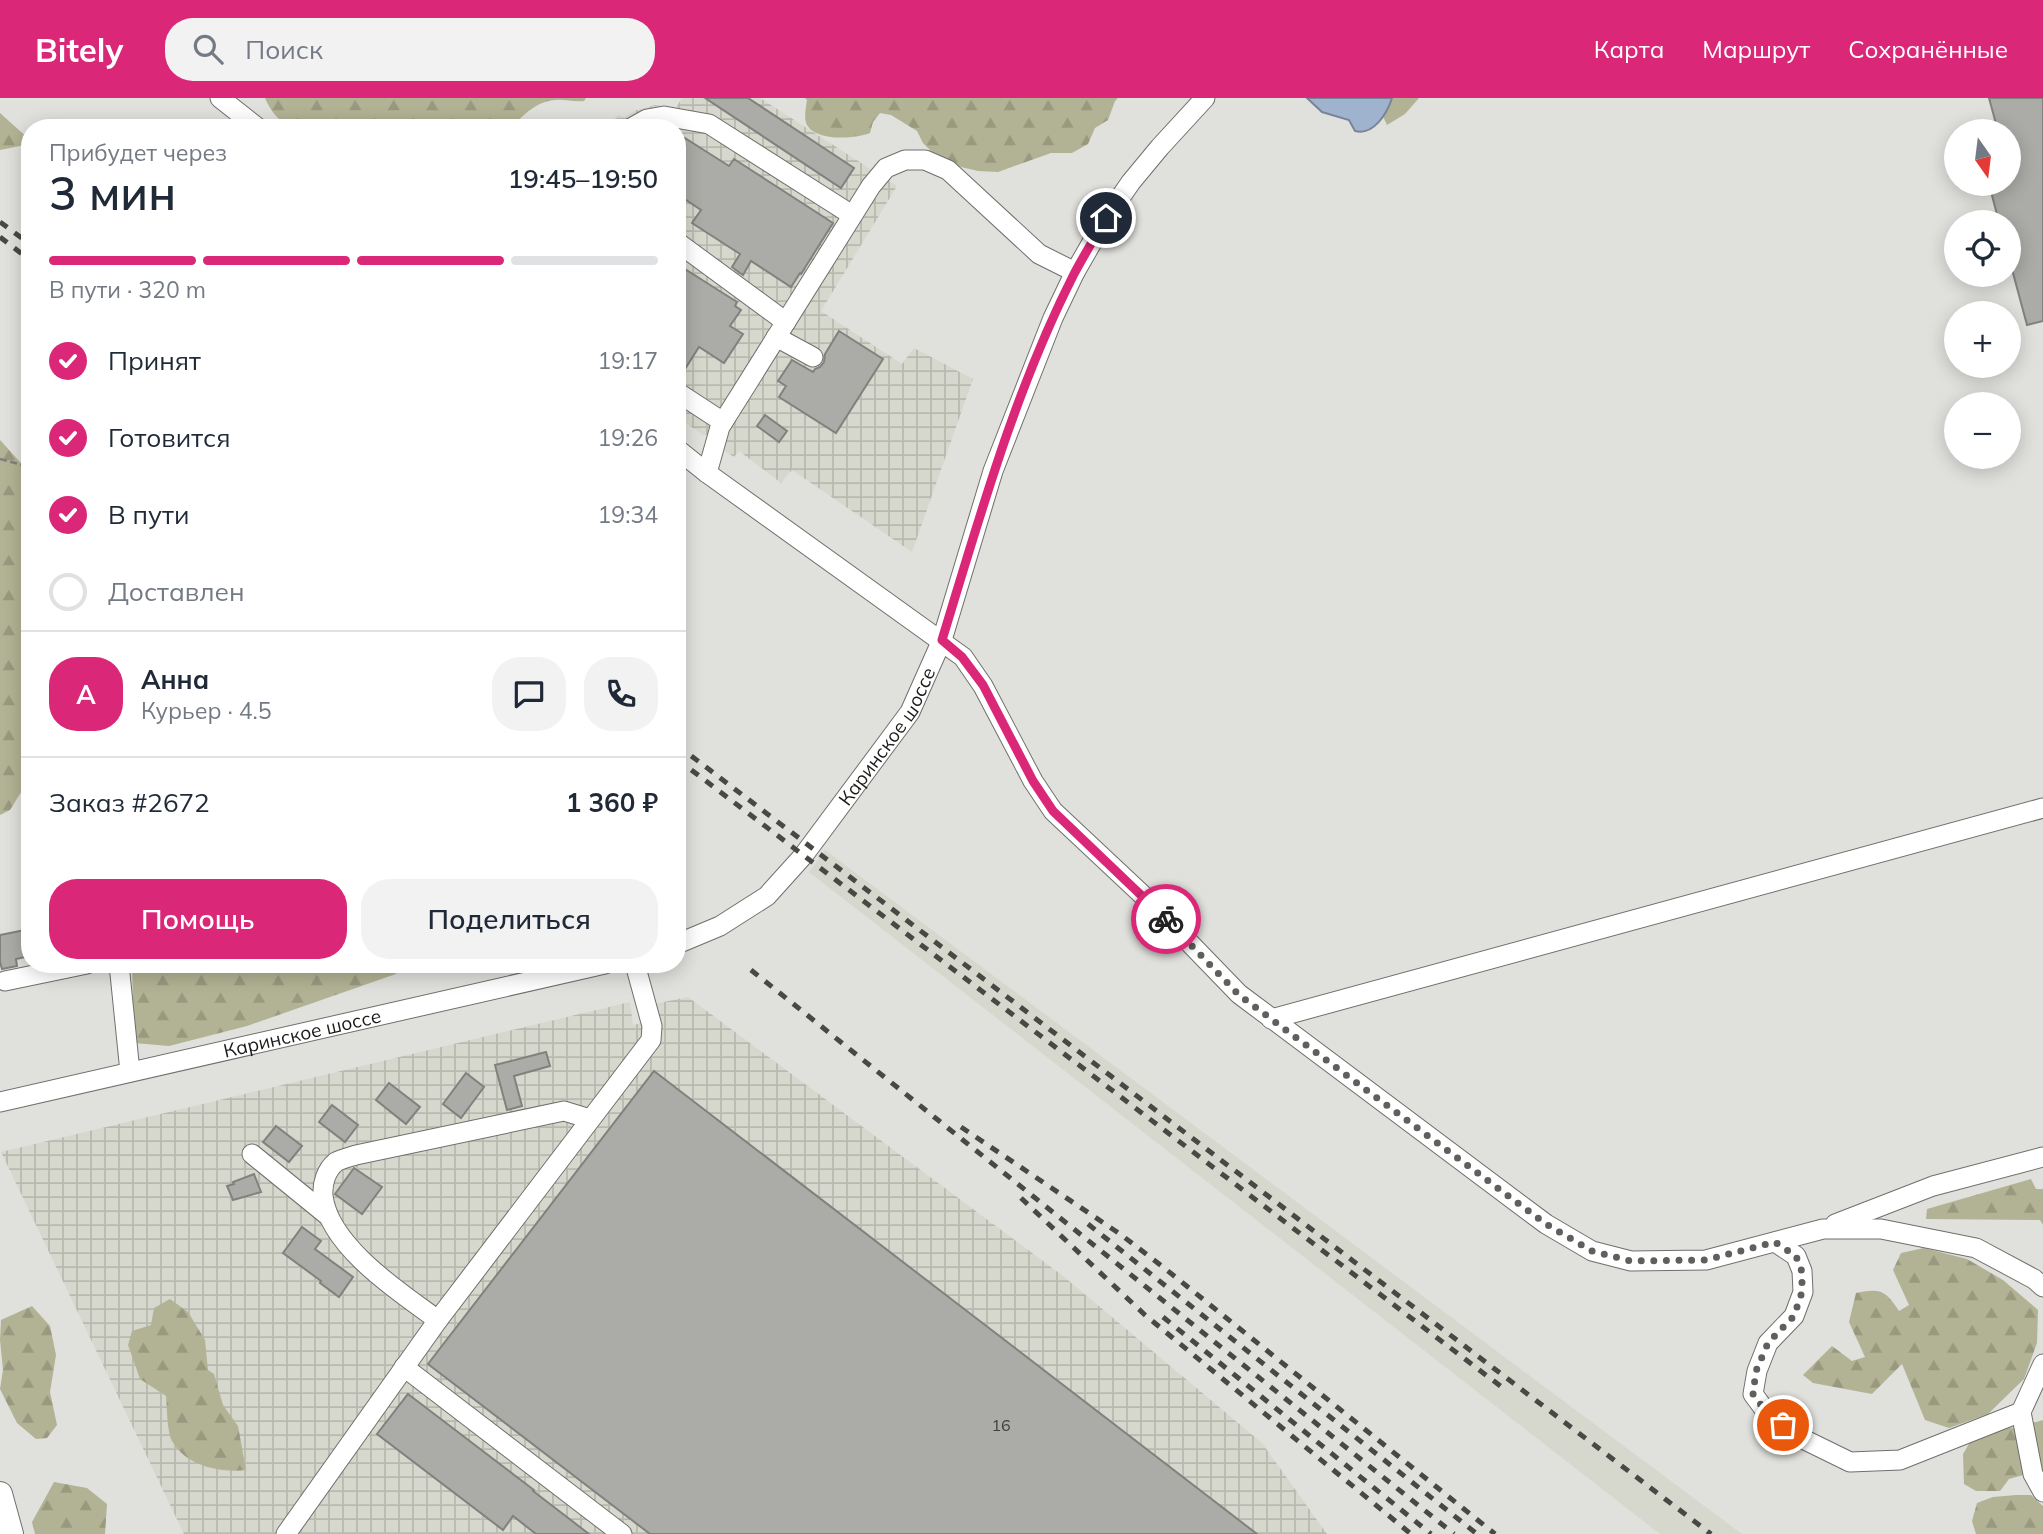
<!DOCTYPE html>
<html lang="ru">
<meta charset="utf-8">
<style>
body{margin:0;font-family:Mulish,sans-serif;background:#f2f2f3;color:#1f2937;height:100vh;display:flex;flex-direction:column;font-size:26px;white-space:nowrap}
*{box-sizing:border-box;margin:0}
p{font-size:23px;color:#747a83}
.icon{flex:none;width:38px;height:38px;fill:none;stroke:currentColor;stroke-width:2;stroke-linecap:round;stroke-linejoin:round}
.map{position:relative;flex:1;overflow:hidden}
.side{position:absolute;left:21px;top:21px;width:665px;height:854px;display:flex;flex-direction:column;background:#fff;border-radius:28px;box-shadow:0 4px 18px #0003}
.side>*{flex:none}
.needle{width:46px;rotate:166deg}
.controls{position:absolute;left:1944px;top:21px;display:grid;gap:14px}
.controls a{display:grid;place-items:center;width:77px;height:77px;border-radius:50%;background:#fff;box-shadow:0 4px 18px #0003;font-size:35px}
.pin{position:absolute;display:grid;place-items:center;width:60px;height:60px;color:#fff;margin:-30px;border:4px solid #fff;border-radius:50%;box-shadow:0 2px 7px #0007}
.courier{position:absolute;display:grid;place-items:center;width:70px;height:70px;margin:-35px;border:5px solid #db2777;border-radius:50%;background:#fff;color:#222;box-shadow:0 2px 9px #0007}
.summary em{font-style:normal;font-weight:600}
.summary div{display:flex;flex-direction:column-reverse}
.summary{display:flex;align-items:center;justify-content:space-between;height:119px;padding:0 28px}
h1{font-size:46px;font-weight:600;line-height:52px}
.bar{display:grid;grid-template-columns:repeat(4,1fr);gap:10px 7px;align-content:center;height:84px;padding:0 28px}
.bar i{height:9px;border-radius:5px;background:#e0e1e3}
.bar .selected{background:#db2777}
.bar p{grid-column:span 4}
.line{display:flex;align-items:center;gap:18px;padding:0 28px;border-top:2px solid #e0e1e3}
.line div{flex:1}
.round{display:grid;place-items:center;flex:none;width:74px;height:74px;border-radius:28px;background:#f2f2f3}
ol{padding:0 28px;list-style:none}
li{display:flex;align-items:center;gap:21px;height:77px}
li p{margin-inline-start:auto}
li .icon{padding:7px;border-radius:50%;background:#db2777;color:#fff;stroke-width:4}
li:last-child{color:#747a83}
li i{width:38px;height:38px;border:4px solid #e0e1e3;border-radius:50%}
.primary-button{display:flex;gap:14px;margin-top:auto;padding:14px 28px}
.primary-button a{flex:1;height:80px;border-radius:28px;background:#db2777;color:#fff;font-size:28px;font-weight:600;line-height:80px;text-align:center}
.primary-button a+a{background:#f2f2f3;color:#1f2937}
header{display:flex;align-items:center;gap:42px;box-sizing:border-box;height:98px;padding:0 35px;background:#db2777;color:#fff}
header strong{font-size:33px}
nav{display:flex;gap:38px;margin-inline-start:auto;font-size:24px}
.search{width:490px;height:63px;background:#f2f2f3;display:flex;align-items:center;gap:18px;box-sizing:border-box;padding:0 24px;border-radius:28px;color:#747a83;font-size:26px}
.map>svg:first-child{display:block}
</style>
<header>
<strong>Bitely</strong>
<div class="search"><svg class="icon" aria-label="search" viewBox="0 0 24 24"><circle cx="10" cy="10" r="6"/><path d="M15 15l6 6"/></svg>Поиск</div>
<nav><a>Карта</a><a>Маршрут</a><a>Сохранённые</a></nav>
</header>
<div class="map">
<svg width="2043" height="1436" viewBox="0 0 2043 1436">
<defs>
<pattern id="industrial-grid" width="8" height="8" patternUnits="userSpaceOnUse" patternTransform="scale(1.75)"><rect width="8" height="8" fill="#d7d8cd"/><path d="M0 4h8M4 0v8" fill="none" stroke="#b8b9af"/></pattern>
<pattern id="forest-firs" width="22" height="20" patternUnits="userSpaceOnUse" patternTransform="scale(1.75)"><rect width="22" height="20" fill="#b2b394"/><path d="M5 1l3.5 6h-7zM16 11l3.5 6h-7z" fill="#98997f"/></pattern>
</defs>
<rect width="100%" height="100%" fill="#e0e0dd"/>
<path fill="#d7d8cd" d="M825 752 1742 1436H1660L809 774Z"/>
<path fill="url(#industrial-grid)" d="M682 0H760L897 88 821 213 902 266 914 250 973 281 912 454 792 372 781 385 739 353 734 359 722 351 709 337H703L677 319V30H613L616 26 613 23 619 17 623 20 634 13 655 7 675 11Z
M688 899 1063 1178 1262 1345 1327 1436H184L1 1054 630 904 633 927 657 922 654 906Z"/>
<path fill="#b2b394" d="M1386 0H1419L1405 16 1387 27 1381 14Z"/>
<path fill="url(#forest-firs)" d="M265 0H586L584 3C573 4 564 1 555 2 539 3 522 16 513 30H291C278 22 271 14 265 0Z
M805 0H1118L1115 3 1108 22 1095 30 1088 46 1072 55H1051L998 74 978 73 961 69 932 54 923 45 917 33 891 17 880 15 873 24 870 35C855 41 814 44 806 25 804 18 806 9 807 2Z
M0 15 30 42V46L0 52Z
M0 342 30 375V680L10 712 0 717Z
M132 866H418L393 877 247 928 169 948 134 945Z
M2031 1081 2036 1091H2043V1127L2040 1122 1926 1121 1927 1111Z
M1924 1150 1967 1161 2003 1182 2038 1212 2037 1245 2024 1281 1988 1316 1949 1330 1925 1322 1902 1266 1872 1296 1813 1285 1803 1277 1832 1248 1852 1263 1865 1259 1849 1224 1856 1195C1881 1190 1885 1192 1899 1213L1909 1207 1893 1172 1901 1155Z
M170 1201 188 1214 205 1242 208 1272 214 1276 223 1307 238 1328 246 1372C220 1375 186 1368 172 1343 167 1334 167 1309 166 1298L140 1281 128 1247 132 1233 151 1227 154 1210Z
M32 1208 50 1228 56 1257 50 1294 57 1327 47 1340 36 1341 17 1325 0 1291 3 1272 0 1242 1 1222Z
M2043 1322V1382L2038 1373 2009 1381 2000 1393H1976L1964 1386 1963 1356 1970 1344 2001 1329 2015 1330Z
M54 1384 87 1390 107 1406 105 1436H35L32 1424Z
M2016 1397H2031L2043 1408V1436H1976L1972 1423 1977 1405 1993 1399Z"/>
<path fill="#a0b3ce" stroke="#788597" stroke-width="2" d="M1307 0H1392C1387 16 1373 38 1355 33L1349 22 1322 14Z"/>
<path fill="#ababa7" stroke="#81817e" stroke-width="2" d="M705 0H748L854 70 841 90Z
M1989 0H2043V223L2027 227 2009 160V124H1999L1989 86H2009V33H1998Z
M677 35 729 68 734 61 833 125 801 176 800 175 791 189 751 163 743 177 740 175 732 169 740 156 692 125 701 112 677 96Z
M677 166 737 204 735 208 741 212 730 228 743 236 724 265 699 249 678 282Z
M839 233 883 261 836 335 779 299 786 288 778 283 792 262 813 274 815 271 820 269 824 264 825 256Z
M765 317 787 333 779 344 757 328Z
M30 831V858L16 861 17 868 2 871 0 864V837Z
M546 954 550 968 514 978 522 1008 507 1012 495 967Z
M654 973 972 1217 1257 1436H650L428 1266Z
M466 975 484 989 461 1020 443 1006Z
M389 985 420 1009 406 1026 376 1002Z
M332 1007 358 1027 345 1044 319 1024Z
M276 1028 302 1048 289 1064 263 1044Z
M354 1070 382 1089 362 1116 335 1096Z
M254 1076 261 1094 233 1102 227 1088 234 1086 233 1084Z
M302 1129 321 1143 315 1151 353 1179 339 1199 320 1185 321 1183 283 1155Z
M408 1296 534 1392 533 1393 589 1436H536L513 1418 503 1432 377 1336Z"/>
<g fill="none" stroke-linecap="round" stroke-linejoin="round">
<g stroke="#6f6f6c" stroke-width="21">
<g id="minor">
<path d="M220 0 258 30"/>
<path d="M631 30 647 21 664 18 709 26 852 117"/>
<path d="M677 144 786 224"/>
<path d="M776 239 813 259"/>
<path d="M677 294 723 324"/>
<path d="M677 351 707 375 963 559 983 588 1033 683 1053 713 1149 803 1239 896 1546 1126 1592 1153 1631 1163 1706 1162 1823 1131H1881L1976 1150 2034 1181 2043 1189"/>
<path d="M707 375 720 329 871 88 886 70 905 62H925L948 72 1039 156 1075 174"/>
<path id="s1" d="M677 846 720 828 767 798 803 758 910 614 942 542 993 373 1053 220 1075 174 1106 120 1131 84 1160 49 1205 0"/>
<path d="M119 866 130 974"/>
<path d="M5 883 87 866"/>
<path d="M1271 921 2043 710"/>
<path id="s2" d="M0 1004 605 866"/>
<path d="M252 1056 327 1117"/>
<path d="M1835 1126 1933 1088 2043 1059"/>
<path d="M1775 1144 1796 1158 1802 1173 1803 1194 1794 1218 1768 1245 1757 1273 1753 1296 1767 1315 1799 1339 1850 1364 1900 1362 2021 1314"/>
<path d="M438 1222C399 1194 329 1148 323 1098 322 1086 326 1072 336 1064 341 1061 350 1059 356 1057L564 1013 590 1021"/>
<path d="M2043 1266 2021 1314 2033 1376 2043 1394"/>
<path d="M404 1269 622 1436"/>
<path d="M286 1436 438 1222 651 942 652 928 635 866"/>
</g>
</g>
<g stroke="#6f6f6c" stroke-width="26">
<path id="major" d="M0 1396 11 1436"/>
</g>
<path stroke="#80807d" stroke-width="2.5" stroke-dasharray="7 3.5" stroke-linecap="butt" d="M0 361 30 369"/>
<use href="#minor" stroke="#fff" stroke-width="19"/>
<use href="#major" stroke="#fff" stroke-width="24"/>
<path stroke="#484845" stroke-width="5" stroke-dasharray="9 9" stroke-linecap="butt" d="M0 124 30 146
M0 139 30 162
M677 647 1711 1436
M677 661 1503 1290
M751 872 1454 1436
M961 1029 1120 1136 1163 1169 1495 1436
M1021 1100 1145 1217 1411 1436
M1088 1126 1477 1436
M1163 1219 1431 1436"/>
</g>
<g fill="none" stroke-linecap="round" stroke-linejoin="round">
<path stroke="#5f5f5d" stroke-width="7" stroke-dasharray="0 12.6" d="M1166 821 1239 897 1546 1126 1592 1153 1631 1163 1706 1162 1775 1144 1796 1158 1802 1174V1194L1794 1218 1768 1245 1756 1273 1753 1296 1767 1315 1783 1327"/>
<path stroke="#db2777" stroke-width="9" d="M1106 120C1096 138 1084 157 1074 176 1015 292 980 418 942 542L962 559 983 587 1033 683 1053 713 1166 821"/>
</g>
<g text-anchor="middle" dominant-baseline="central" stroke-width="5" stroke-linejoin="round" paint-order="stroke">
<g font-size="16" fill="#3e3e3c">
<text x="1001" y="1327">16</text>
</g>
<g font-size="19" fill="#1a1a18" stroke="#e0e0dd">
<text stroke="none"><textPath href="#s1" startOffset="303">Каринское шоссе</textPath></text>
<text stroke="none"><textPath href="#s2" startOffset="310">Каринское шоссе</textPath></text>
</g>
</g>
</svg>
<div class="controls">
<a><svg class="needle" viewBox="-14 -14 28 28"><path d="M0-13l5 13h-10z" fill="#e53935"/><path d="M0 13l5-13h-10z" fill="#747a83"/></svg></a>
<a><svg class="icon" aria-label="locate" viewBox="0 0 24 24"><circle cx="12" cy="12" r="6"/><path d="M12 2v4M12 18v4M2 12h4M18 12h4"/></svg></a>
<a>+</a>
<a>−</a>
</div>
<div class="pin" style="left:1783px;top:1327px;background:#ea580c"><svg class="icon" aria-label="bag" viewBox="0 0 24 24"><path d="M5 8h14l-1 12H6zM9 8a3 3 0 0 1 6 0"/></svg></div>
<div class="pin" style="left:1106px;top:120px;background:#1f2937"><svg class="icon" aria-label="home" viewBox="0 0 24 24"><path d="M3 11l9-7 9 7M6 9v11h12V9"/></svg></div>
<div class="courier" style="left:1166px;top:821px"><svg class="icon" aria-label="bike" viewBox="0 0 24 24"><circle cx="6" cy="16" r="4"/><circle cx="18" cy="16" r="4"/><path d="M6 16l4-8h5l3 8M10 8l3 8H6M13 5h3"/></svg></div>
<section class="side">
<div class="summary"><div><h1>3 мин</h1><p>Прибудет через</p></div><em>19:45–19:50</em></div>
<div class="bar"><i class="selected"></i><i class="selected"></i><i class="selected"></i><i></i><p>В пути · 320 m</p></div>
<ol>
<li><svg class="icon" aria-label="check" viewBox="0 0 24 24"><path d="M5 12l5 5 9-10"/></svg>Принят<p>19:17</p></li>
<li><svg class="icon" aria-label="check" viewBox="0 0 24 24"><path d="M5 12l5 5 9-10"/></svg>Готовится<p>19:26</p></li>
<li><svg class="icon" aria-label="check" viewBox="0 0 24 24"><path d="M5 12l5 5 9-10"/></svg>В пути<p>19:34</p></li>
<li><i></i>Доставлен</li>
</ol>
<div class="line" style="height:126px"><b class="round" style="background:#db2777;color:#fff">А</b><div><b>Анна</b><p>Курьер · 4.5</p></div><a class="round"><svg class="icon" aria-label="chat" viewBox="0 0 24 24"><path d="M4 5h16v11H9l-5 4z"/></svg></a><a class="round"><svg class="icon" aria-label="phone" viewBox="0 0 24 24"><path d="M5 4h4l2 5-3 2q2 4 5 5l2-3 5 2v4C11 20 4 13 5 4z"/></svg></a></div>
<div class="line" style="height:91px"><div>Заказ #2672</div><b>1 360 ₽</b></div>
<div class="primary-button"><a>Помощь</a><a>Поделиться</a></div>
</section>
</div>
